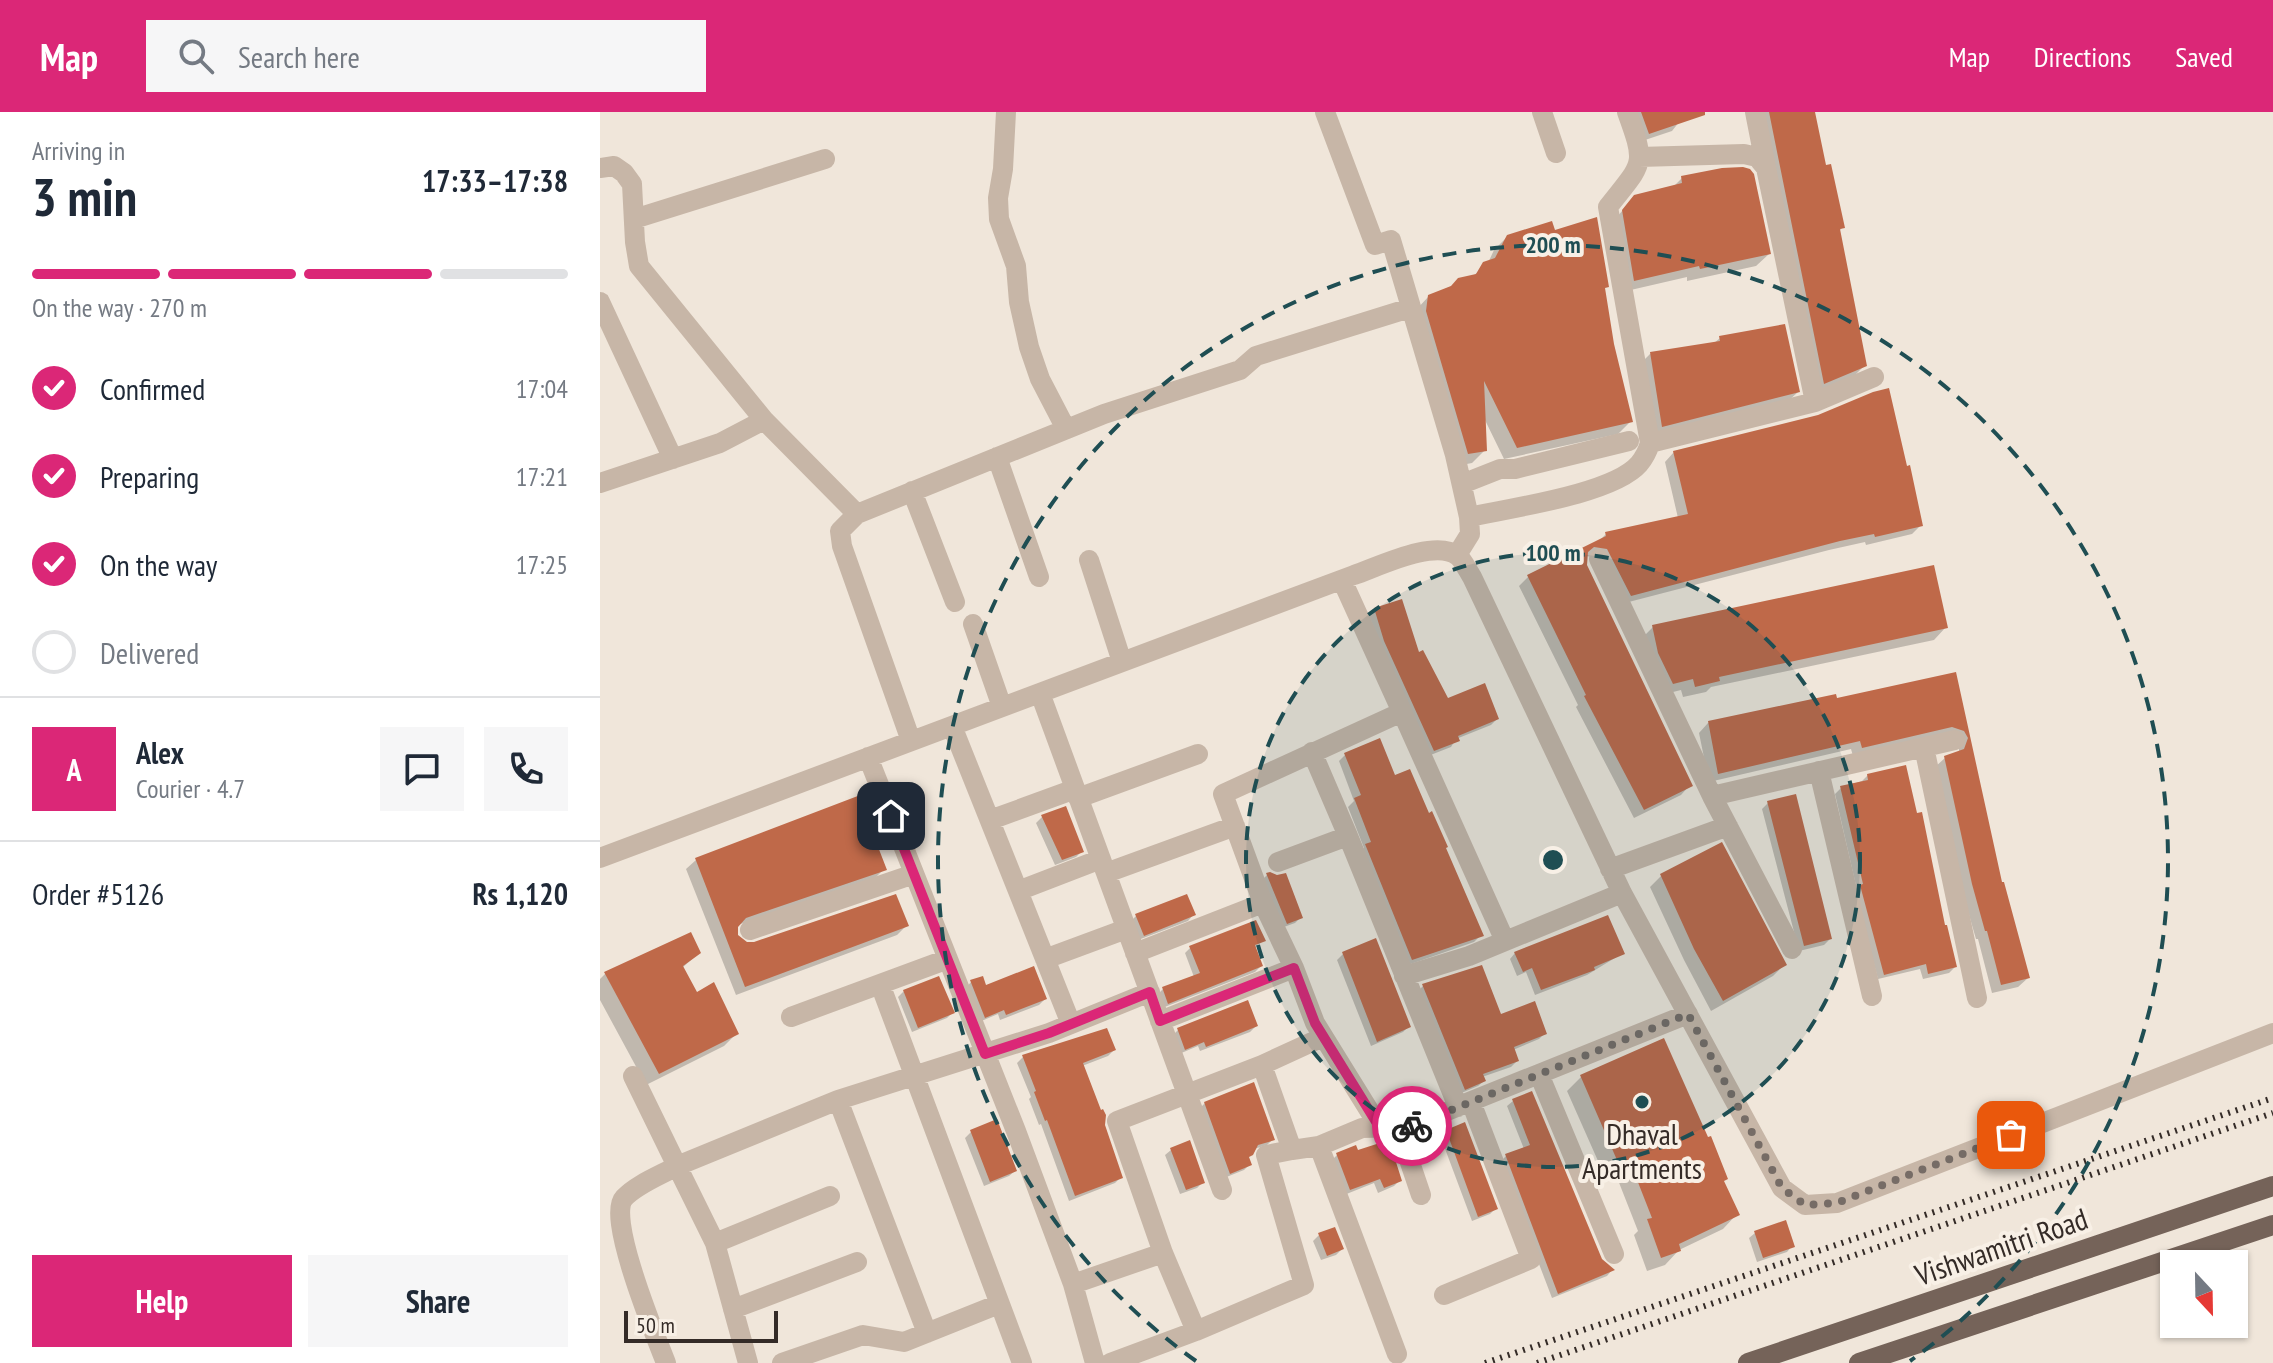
<!DOCTYPE html>
<meta charset="utf-8">
<style>
body{margin:0;font-family:"PT Sans Narrow",sans-serif;background:#f6f6f7;color:#1f2937;height:100vh;display:flex;flex-direction:column;font-size:30px;white-space:nowrap}
*{box-sizing:border-box;margin:0}
p{font-size:26px;color:#747a83}
.icon{flex:none;width:44px;height:44px;fill:none;stroke:currentColor;stroke-width:2;stroke-linecap:round;stroke-linejoin:round}
.map{position:relative;flex:1;overflow:hidden}
.panel{display:flex;flex-direction:column;background:#fff;width:600px}
.panel>*{flex:none}
.needle{width:52px;rotate:158deg}
.fabs{position:absolute;left:1560px;top:1138px;display:grid;gap:16px}
.fabs a{display:grid;place-items:center;width:88px;height:88px;border-radius:0px;background:#fff;box-shadow:0 2px 6px #0004;font-size:40px}
.scale{position:absolute;left:24px;bottom:20px;width:154px;box-sizing:border-box;padding-left:8px;border:4px solid #342b27;border-top:0;font-size:22px;line-height:28px;white-space:nowrap;color:#342b27;-webkit-text-stroke:6px #f8f0e6;paint-order:stroke}
.pin{position:absolute;display:grid;place-items:center;width:68px;height:68px;color:#fff;margin:-34px;border-radius:16px;box-shadow:0 4px 12px #0006}
.courier{position:absolute;display:grid;place-items:center;width:80px;height:80px;margin:-40px;border:6px solid #db2777;border-radius:50%;background:#fff;color:#222;box-shadow:0 2px 10px #0007}
.headline em{font-style:normal;font-weight:600}
.headline div{display:flex;flex-direction:column-reverse}
.headline{display:flex;align-items:center;justify-content:space-between;height:136px;padding:0 32px}
h1{font-size:52px;font-weight:600;line-height:60px}
.bar{display:grid;grid-template-columns:repeat(4,1fr);gap:12px 8px;align-content:center;height:96px;padding:0 32px}
.bar i{height:10px;border-radius:6px;background:#e0e1e3}
.bar .selected{background:#db2777}
.bar p{grid-column:span 4}
.line{display:flex;align-items:center;gap:20px;padding:0 32px;border-top:2px solid #e0e1e3}
.line div{flex:1}
.round{display:grid;place-items:center;flex:none;width:84px;height:84px;border-radius:0px;background:#f6f6f7}
ol{padding:0 32px;list-style:none}
li{display:flex;align-items:center;gap:24px;height:88px}
li p{margin-inline-start:auto}
li .icon{padding:8px;border-radius:50%;background:#db2777;color:#fff;stroke-width:4}
li:last-child{color:#747a83}
li i{width:44px;height:44px;border:4px solid #e0e1e3;border-radius:50%}
.button{display:flex;gap:16px;margin-top:auto;padding:16px 32px}
.button a{flex:1;height:92px;border-radius:0px;background:#db2777;color:#fff;font-size:32px;font-weight:600;line-height:92px;text-align:center}
.button a+a{background:#f6f6f7;color:#1f2937}
header{display:flex;align-items:center;gap:48px;box-sizing:border-box;height:112px;padding:0 40px;background:#db2777;color:#fff}
header strong{font-size:38px}
nav{display:flex;gap:44px;margin-inline-start:auto;font-size:28px}
.search{width:560px;height:72px;background:#f6f6f7;display:flex;align-items:center;gap:20px;box-sizing:border-box;padding:0 28px;border-radius:0px;color:#747a83;font-size:30px}
main{display:flex;flex:1;min-height:0}
.map>svg:first-child{display:block}
</style>
<header>
<strong>Map</strong>
<div class="search"><svg class="icon" aria-label="search" viewBox="0 0 24 24"><circle cx="10" cy="10" r="6"/><path d="M15 15l6 6"/></svg>Search here</div>
<nav><a>Map</a><a>Directions</a><a>Saved</a></nav>
</header>
<main>
<section class="panel">
<div class="headline"><div><h1>3 min</h1><p>Arriving in</p></div><em>17:33–17:38</em></div>
<div class="bar"><i class="selected"></i><i class="selected"></i><i class="selected"></i><i></i><p>On the way · 270 m</p></div>
<ol>
<li><svg class="icon" aria-label="check" viewBox="0 0 24 24"><path d="M5 12l5 5 9-10"/></svg>Confirmed<p>17:04</p></li>
<li><svg class="icon" aria-label="check" viewBox="0 0 24 24"><path d="M5 12l5 5 9-10"/></svg>Preparing<p>17:21</p></li>
<li><svg class="icon" aria-label="check" viewBox="0 0 24 24"><path d="M5 12l5 5 9-10"/></svg>On the way<p>17:25</p></li>
<li><i></i>Delivered</li>
</ol>
<div class="line" style="height:144px"><b class="round" style="background:#db2777;color:#fff">A</b><div><b>Alex</b><p>Courier · 4.7</p></div><a class="round"><svg class="icon" aria-label="chat" viewBox="0 0 24 24"><path d="M4 5h16v11H9l-5 4z"/></svg></a><a class="round"><svg class="icon" aria-label="phone" viewBox="0 0 24 24"><path d="M5 4h4l2 5-3 2q2 4 5 5l2-3 5 2v4C11 20 4 13 5 4z"/></svg></a></div>
<div class="line" style="height:104px"><div>Order #5126</div><b>Rs 1,120</b></div>
<div class="button"><a>Help</a><a>Share</a></div>
</section>
<div class="map">
<svg width="1673" height="1251" viewBox="0 0 1673 1251">
<rect width="100%" height="100%" fill="#f0e6da"/>
<path fill="#0003" d="M1027 0H1087L1072 19 1039 30Z
M1158 0H1213L1225 55 1242 116 1238 120 1265 253 1255 263 1215 280Z
M1082 66 1169 142 1156 154 1087 169V165L1022 180 1010 113 1035 84 1072 76Z
M954 121 1003 177 1012 232 1030 310 1018 322 904 347 884 306 885 338 872 351 856 354 816 198 829 184 872 165 888 151 894 138 908 124Z
M1120 226 1198 280 1186 291 1051 325 1039 253 1050 242 1113 232Z
M1074 340 1321 413 1312 422 1266 433 1265 430 1229 438 1021 492 998 446 986 444 985 453 1090 673 1081 683 1034 706 976 595 978 593 919 474 929 464 998 430 1006 422 1078 406 1065 350Z
M801 489 818 543 847 588 897 607 891 613 856 627 851 635 828 644 769 504 775 498Z
M1053 515H1346L1334 528 1111 575 1106 580 1083 585 1081 578 1061 583 1041 527Z
M1354 563 1401 773 1428 866 1418 875 1392 881 1378 827H1376L1363 782 1335 655 1345 646 1359 642V634L1253 644 1251 637 1109 670 1099 621 1108 611 1235 589Z
M746 642 794 666 828 704 881 823 874 830 805 854 760 741 764 736 748 695 754 689 739 649Z
M1268 663 1343 816 1355 855 1349 861 1323 867 1320 857 1278 867 1255 781 1257 778 1235 682 1241 676 1262 669Z
M1168 691 1230 827 1224 833 1199 839 1162 697Z
M464 697 482 739 476 745 455 753 436 711 442 705Z
M271 723 284 757 275 766 135 814 136 824 146 833 306 814 297 823 136 883 86 757 96 748Z
M667 763H684L701 805 695 811 681 816 661 769Z
M1061 764 1184 853 1173 864 1111 899 1084 848 1050 775Z
M593 803 588 809 538 828 530 810 536 804Z
M664 828 654 836 661 854 655 860 562 896 557 883 563 877 594 865 585 841 591 835Z
M99 841 82 856 96 883 137 921 124 934 46 973 0 888V867L5 862Z
M915 841H1023L987 863 935 883 926 860 917 864 910 847Z
M743 842 809 914 803 920 771 934 737 848Z
M371 870 385 875 445 887 439 893 400 908 398 902 379 910 366 876Z
M823 874 945 921 939 927 913 938 917 949 911 955 882 965 884 969 878 974 859 982 817 880Z
M304 879 353 900 347 906 312 920 298 885Z
M656 914 650 920 600 939 598 934 579 942 572 924 578 918Z
M1063 928 1137 1102 1123 1117 1079 1138 1065 1153 1047 1159 1034 1123 1038 1119 1016 1063 1006 1067 967 979 981 965Z
M514 938 508 944 482 954 521 1065 515 1071 469 1089 441 1012 439 1013 429 987 431 985 417 951 423 945Z
M913 989 1000 1148 1012 1158 1007 1164 952 1186 900 1050 906 1044 924 1037 907 994Z
M605 991 672 1028 667 1033 654 1037 647 1046 650 1052 644 1058 624 1066 599 997Z
M371 1020 415 1059 409 1064 384 1074 365 1026Z
M847 1020 896 1096 890 1102 872 1109 841 1026Z
M755 1035 757 1040 800 1068 794 1074 778 1081 774 1071 744 1083 731 1049 737 1043Z
M571 1038 603 1070 597 1076 580 1082 565 1043Z
M1155 1121 1192 1134 1187 1140 1157 1150 1149 1126Z
M719 1123 742 1137 736 1143 721 1148 713 1129Z"/>
<path fill="#bf6949" d="M1041 0H1105V3L1049 22Z
M1169 0H1215L1226 53 1231 52 1245 116 1240 117 1267 254 1224 272Z
M1143 55 1150 57 1154 62 1171 142 1100 157 1099 154 1034 169 1022 98 1034 83 1082 71 1081 64 1122 56Z
M997 105 1009 175 1005 176 1014 232 1033 310 917 336 884 269 887 339 868 342 826 199 828 183 851 174 858 166 876 162 883 150 895 146 907 123 952 109 955 118Z
M1185 212 1200 280 1062 315 1050 240 1120 229 1119 224Z
M1289 276 1307 354 1310 353 1323 414 1275 425 1274 422 1240 429 1031 484 1007 437 994 435 988 440 987 453 1093 674 1044 698 984 584 986 583 927 463 1006 424 1005 420 1088 402 1073 339 1218 303 1273 280Z
M1334 453 1348 516 1119 565 1120 569 1095 575 1093 567 1073 572 1058 541 1052 513Z
M802 487 819 540 823 538 848 586 885 571 899 607 858 624 860 629 834 639 784 529 774 496Z
M1356 560 1402 770H1404L1430 866 1401 873 1387 819H1385L1372 772 1344 644 1364 637 1368 626 1364 619 1352 615 1262 636 1260 629 1118 662 1108 609 1236 582 1237 586Z
M780 626 795 663 810 657 829 701 832 699 848 735 846 736 884 824 812 848 765 732 771 730 754 686 761 683 744 641Z
M1306 653 1317 701 1322 700 1345 813H1347L1357 855 1328 862 1326 852 1284 863 1260 773 1263 772 1240 674 1268 668 1267 662Z
M263 682 278 720 273 722 287 758 146 806 138 815V823L147 830H154L296 782 309 814 145 875 95 746Z
M1196 682 1232 827 1204 834 1167 689Z
M466 694 484 740 462 748 441 703Z
M1122 730 1187 853 1123 889 1094 837 1060 762Z
M670 760 677 763 686 761 703 806 687 812 666 761Z
M587 782 596 803 544 824 535 802Z
M1008 803 1025 842 994 855 995 858 941 878 932 856 923 860 914 840Z
M656 808 666 829 655 833 663 854 568 892 562 875 600 861 589 834Z
M91 820 101 841 83 854 97 880 114 870 139 922 59 962 4 860Z
M776 826 811 915 777 930 742 840Z
M882 853 901 902 935 889 947 922 914 935 919 949 883 962 886 969 865 978 822 872Z
M434 854 447 887 406 903 404 898 385 906 370 868 383 864 386 873Z
M339 864 355 901 318 916 303 878Z
M648 888 658 914 606 935 604 930 585 938 577 916Z
M507 916 516 938 483 951 501 998 503 997 506 1003 505 1013 523 1066 475 1084 447 1008 445 1009 434 980 436 979 422 943Z
M1064 926 1108 1025 1111 1024 1128 1067 1124 1069 1140 1103 1079 1132 1081 1139 1061 1146 1047 1107 1052 1106 1030 1050 1020 1055 980 963Z
M654 970 675 1028 658 1033 653 1043 649 1045 652 1053 630 1062 604 990Z
M932 979 1002 1147 1015 1158 958 1182 905 1042 930 1033 912 987Z
M397 1007 417 1059 390 1070 370 1018Z
M865 1010 898 1097 878 1105 846 1018Z
M590 1028 605 1071 586 1078 570 1036Z
M789 1028 802 1069 784 1076 780 1067 750 1078 736 1041 756 1033 758 1038Z
M1186 1108 1195 1135 1163 1146 1154 1119Z
M735 1115 744 1137 727 1144 718 1121Z"/>
<g fill="none" stroke-linecap="round" stroke-linejoin="round">
<path stroke="#c7b6a7" stroke-width="20" d="M406 0 403 57 398 86 399 107 416 154 419 190 429 235 440 267 466 317
M725 0 775 133 791 128 855 343 869 405 870 422 857 443
M942 0 956 41
M1155 0 1166 56
M1039 45 1144 42 1157 45 1166 56 1215 290
M0 56 14 54 24 61 32 72 35 130 39 154 164 308
M34 107 225 47
M0 190 73 347
M1050 331 1215 290 1274 265
M397 345 439 465
M0 371 120 331 164 308 257 402
M862 372 900 357H915L1029 329
M312 379 355 490
M869 405C910 396 1013 382 1039 352 1044 346 1048 338 1050 331L1008 95C1043 50 1047 55 1027 0
M999 447 1112 684 1192 837
M489 448 522 550
M742 468 802 600
M373 512 402 595
M440 581 587 982 662 953 692 1038 719 1034 762 1016 807 1015 1088 902
M352 614 418 779 501 747
M311 629 242 434 240 419 257 402 504 302 640 258 656 244 810 196
M1324 635 1377 886
M712 640 748 724
M268 645 416 1019 473 1172 563 1141
M1219 659 1272 884
M1112 684 1355 628
M478 686 598 642
M390 708 475 677
M0 746 754 463C778 455 835 426 858 444 863 448 868 459 872 465L1022 781 1182 1076 1205 1093 1237 1091 1673 921
M678 750 748 724 858 995
M1010 757 1128 714
M506 761 635 714
M418 779 471 912
M150 818 314 762
M535 841 663 791
M445 847 526 817
M804 864 869 844 1022 781
M280 872 422 1251
M191 905 348 847
M560 909 694 856
M662 953 723 925
M939 962 1014 1142
M33 964 77 1054 238 988
M798 1015 821 1083
M780 1016 715 911 694 856 663 791 623 682 802 600 905 829
M719 1034 797 1242
M115 1131 230 1084
M473 1172 495 1251
M844 1183 931 1147 871 990
M133 1197 257 1150
M596 1219 563 1141 517 1009 587 982 622 1078
M327 1221 238 988 449 921 550 880
M66 1251C56 1225 6 1105 24 1086 37 1072 61 1063 77 1054L115 1131 148 1251
M182 1251 263 1223 304 1230 399 1192
M510 1251 596 1219 704 1173 666 1043 692 1038"/>
<path stroke="#756359" stroke-width="20" d="M1148 1251 1673 1074
M1259 1251 1673 1113"/>
<path stroke="#342b27" stroke-width="6" stroke-dasharray="2 6" stroke-linecap="butt" d="M885 1251 1673 986
M937 1251 1673 1001"/>
</g>
<g fill="none" stroke-linecap="round" stroke-linejoin="round">
<path stroke="#766c66" stroke-width="8" stroke-dasharray="0 14.4" d="M812 1014 1088 902 1182 1076 1205 1093 1237 1091 1411 1023"/>
<path stroke="#db2777" stroke-width="10" d="M291 704 385 942 449 921 550 880 560 909 694 856 715 911 780 1016 812 1014"/>
</g>
<circle cx="953" cy="748" r="307" fill="#1f4e53" fill-opacity=".12"/>
<g fill="none" stroke="#1f4e53" stroke-width="4" stroke-dasharray="14 10">
<circle cx="953" cy="748" r="307"/>
<path d="M596 1249A615 615 0 1 1 1310 1249"/>
</g>
<circle fill="#1f4e53" stroke="#f8f0e6" stroke-width="3" cx="1042" cy="990" r="8"/>
<g text-anchor="middle" dominant-baseline="central" stroke-width="8" stroke-linejoin="round" paint-order="stroke">
<g font-size="30" fill="#342b27" stroke="#f8f0e6">
<text x="1042" y="1021">Dhaval<tspan x="1042" dy="34">Apartments</tspan></text>
</g>
<g font-size="30" fill="#342b27" stroke="#f8f0e6">
<text transform="translate(1401 1134) rotate(-19)">Vishwamitri Road</text>
</g>
</g>
<circle cx="953" cy="748" r="12" fill="#1f4e53" stroke="#f8f0e6" stroke-width="4"/>
<g font-size="24" text-anchor="middle" font-weight="bold" fill="#1f4e53" stroke="#f8f0e6" stroke-width="8" stroke-linejoin="round" paint-order="stroke">
<text x="953" y="141">200 m</text>
<text x="953" y="449">100 m</text>
</g>
</svg>
<div class="fabs">
<a><svg class="needle" viewBox="-14 -14 28 28"><path d="M0-13l5 13h-10z" fill="#e53935"/><path d="M0 13l5-13h-10z" fill="#747a83"/></svg></a>
</div>
<div class="scale">50 m</div>
<div class="pin" style="left:1411px;top:1023px;background:#ea580c"><svg class="icon" aria-label="bag" viewBox="0 0 24 24"><path d="M5 8h14l-1 12H6zM9 8a3 3 0 0 1 6 0"/></svg></div>
<div class="pin" style="left:291px;top:704px;background:#1f2937"><svg class="icon" aria-label="home" viewBox="0 0 24 24"><path d="M3 11l9-7 9 7M6 9v11h12V9"/></svg></div>
<div class="courier" style="left:812px;top:1014px"><svg class="icon" aria-label="bike" viewBox="0 0 24 24"><circle cx="6" cy="16" r="4"/><circle cx="18" cy="16" r="4"/><path d="M6 16l4-8h5l3 8M10 8l3 8H6M13 5h3"/></svg></div>
</div>
</main>
